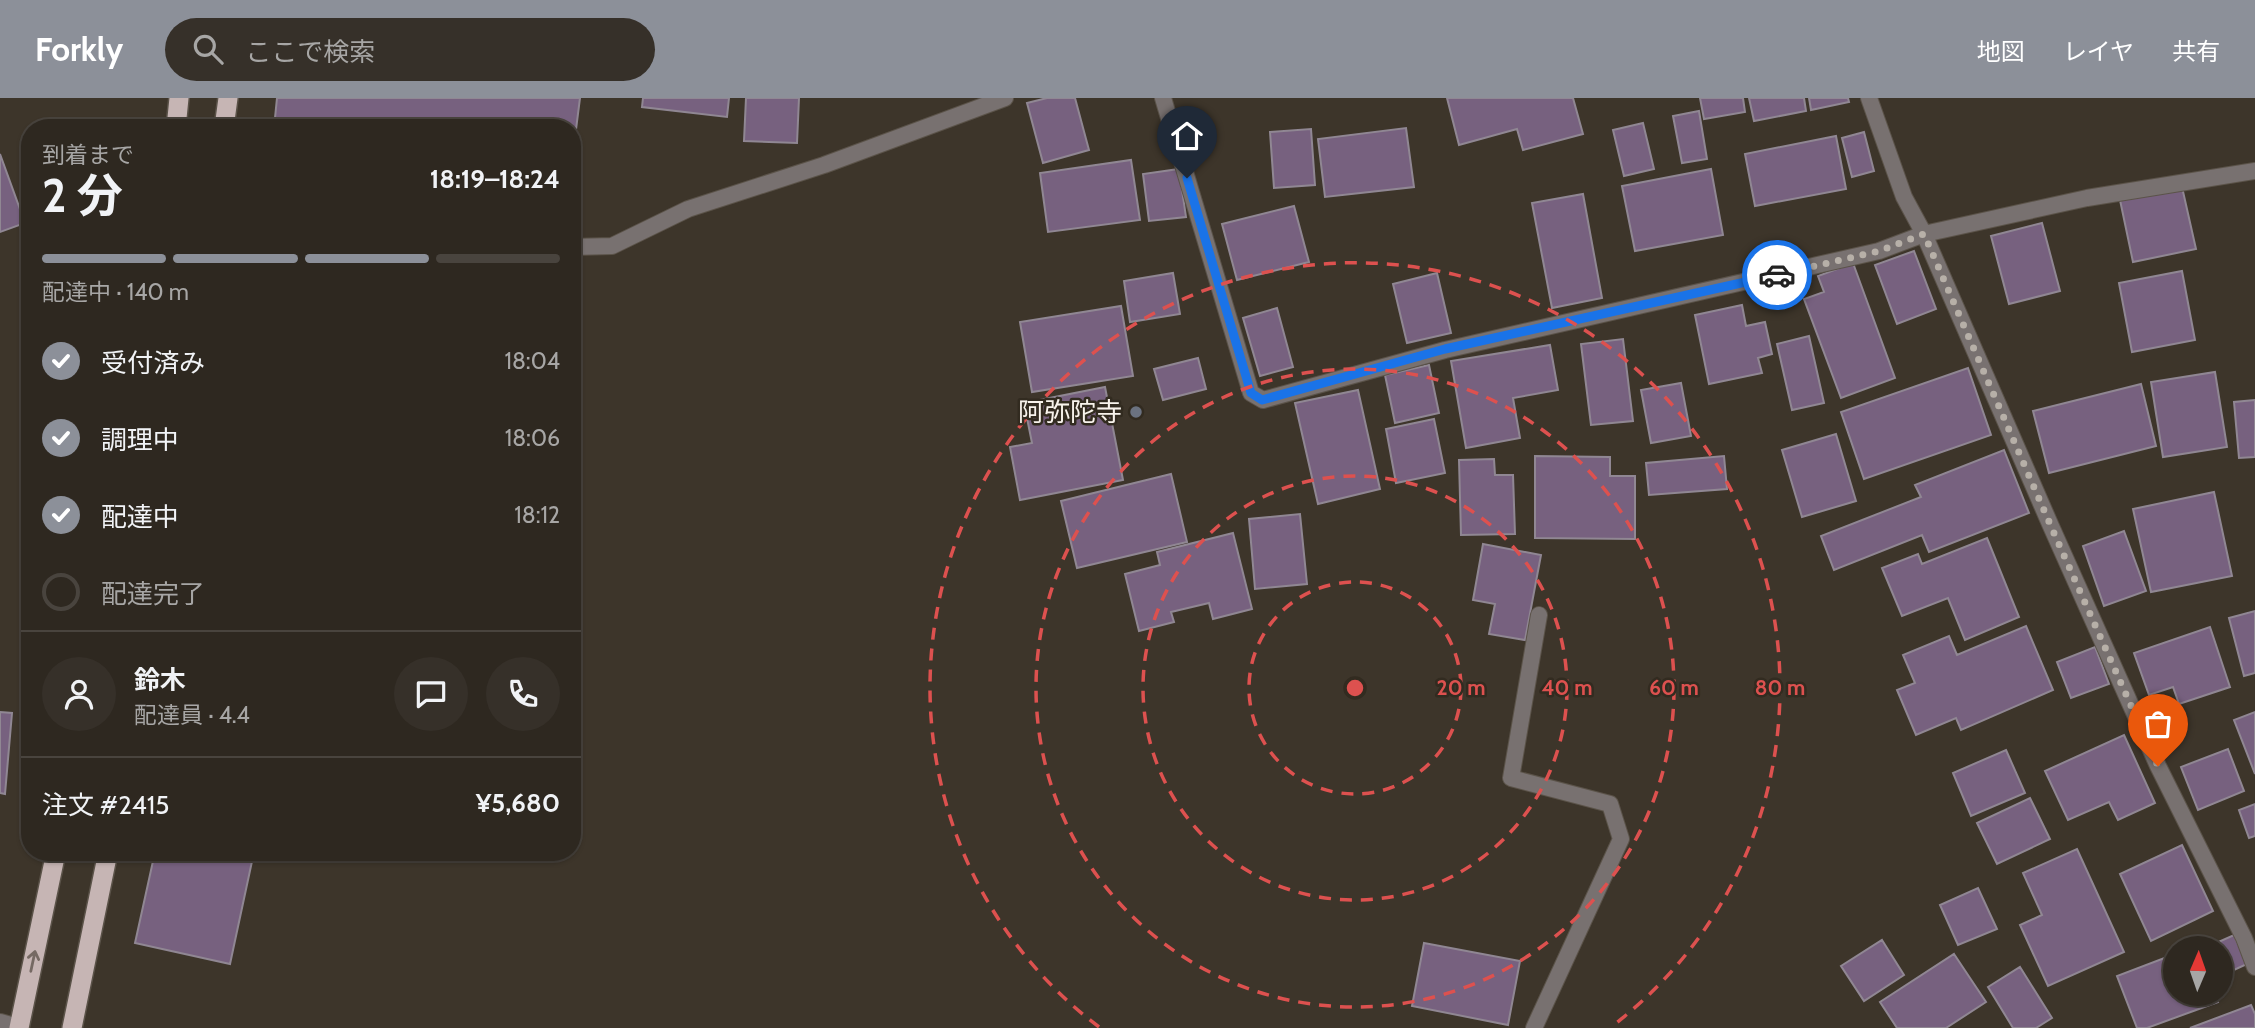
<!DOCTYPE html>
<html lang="ja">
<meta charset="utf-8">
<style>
body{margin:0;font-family:Cabin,"Noto Sans JP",sans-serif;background:#363029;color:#f1f3f6;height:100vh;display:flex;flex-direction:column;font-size:26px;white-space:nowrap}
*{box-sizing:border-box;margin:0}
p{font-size:23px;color:#a7a6a5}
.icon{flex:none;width:38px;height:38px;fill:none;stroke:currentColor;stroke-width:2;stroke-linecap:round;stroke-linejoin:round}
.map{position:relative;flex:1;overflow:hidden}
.panel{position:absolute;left:21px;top:21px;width:560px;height:742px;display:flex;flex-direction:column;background:#2e2820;border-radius:28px;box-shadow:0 2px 5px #0004,0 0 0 2px #49443e}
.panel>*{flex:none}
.needle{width:46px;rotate:2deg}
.fabs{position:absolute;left:2163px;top:838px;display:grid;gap:14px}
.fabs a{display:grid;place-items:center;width:70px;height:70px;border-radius:50%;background:#2e2820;box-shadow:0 2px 5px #0004,0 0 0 2px #49443e;font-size:35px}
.pin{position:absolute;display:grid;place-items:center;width:60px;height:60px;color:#fff;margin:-72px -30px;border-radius:50% 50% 50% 0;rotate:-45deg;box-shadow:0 0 7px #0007}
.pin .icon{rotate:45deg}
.courier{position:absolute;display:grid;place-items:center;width:70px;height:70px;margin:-35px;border:5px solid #1a73e8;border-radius:50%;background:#fff;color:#222;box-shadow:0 2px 9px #0007}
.head em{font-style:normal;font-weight:700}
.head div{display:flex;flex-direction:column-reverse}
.head{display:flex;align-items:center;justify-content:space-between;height:119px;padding:0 21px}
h1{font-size:46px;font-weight:700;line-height:52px}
.bar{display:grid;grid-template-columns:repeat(4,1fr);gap:10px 7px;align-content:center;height:84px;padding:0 21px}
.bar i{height:9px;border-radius:5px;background:#49443e}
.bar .on{background:#8c9099}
.bar p{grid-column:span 4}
.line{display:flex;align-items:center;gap:18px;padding:0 21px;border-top:2px solid #49443e}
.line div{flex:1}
.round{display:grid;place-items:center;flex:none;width:74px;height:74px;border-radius:37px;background:#363029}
ol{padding:0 21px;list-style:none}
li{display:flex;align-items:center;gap:21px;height:77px}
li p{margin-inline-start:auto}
li .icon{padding:7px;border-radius:50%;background:#8c9099;color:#fff;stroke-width:4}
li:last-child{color:#a7a6a5}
li i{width:38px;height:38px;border:4px solid #49443e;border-radius:50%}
header{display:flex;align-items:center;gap:42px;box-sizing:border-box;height:98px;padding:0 35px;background:#8c9099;color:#fff}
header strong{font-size:33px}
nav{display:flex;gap:38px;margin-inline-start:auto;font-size:24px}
.search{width:490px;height:63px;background:#363029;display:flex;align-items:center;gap:18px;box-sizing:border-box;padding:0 24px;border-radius:38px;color:#a7a6a5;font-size:26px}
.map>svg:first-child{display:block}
</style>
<header>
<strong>Forkly</strong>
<div class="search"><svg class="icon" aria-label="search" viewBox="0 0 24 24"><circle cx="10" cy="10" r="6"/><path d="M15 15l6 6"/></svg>ここで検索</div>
<nav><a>地図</a><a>レイヤ</a><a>共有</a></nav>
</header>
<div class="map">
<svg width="2255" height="930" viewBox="0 0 2255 930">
<rect width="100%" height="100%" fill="#3d352a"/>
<path fill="#77617f" stroke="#908793" stroke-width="2" d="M277 0H580L572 63V30H274Z
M643 0H729L727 19 642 9Z
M746 0H799L797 45 744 43Z
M1047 0H1075L1089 52 1043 65 1027 5Z
M1447 0H1573L1583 36 1523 52 1517 31 1459 47Z
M1700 0H1743L1745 14 1704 21Z
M1749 0H1804L1806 13 1754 23Z
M1809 0H1848L1849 4 1811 12Z
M1699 13 1707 61 1682 65 1673 18Z
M1643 25 1654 71 1624 78 1613 32Z
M1406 30 1414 89 1325 99 1318 41Z
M1311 31 1315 87 1274 90 1270 34Z
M1864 34 1874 73 1852 79 1842 40Z
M1836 38 1846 91 1755 108 1745 56Z
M0 56 25 125 0 134Z
M1131 62 1140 122 1048 134 1040 75Z
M1179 71 1186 119 1149 123 1143 76Z
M1711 71 1723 137 1635 153 1622 88Z
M2182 89 2196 151 2133 164 2120 102Z
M1583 96 1602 200 1552 210 1532 105Z
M1294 108 1309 164 1237 182 1222 126Z
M2042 125 2060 193 2009 206 1991 138Z
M1914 153 1936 211 1897 226 1875 167Z
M1853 165 1895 280 1841 300 1804 201 1824 194 1818 178Z
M2182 173 2195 242 2132 254 2119 185Z
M1173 175 1180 216 1130 224 1124 183Z
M1437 175 1451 235 1407 245 1393 186Z
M1742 207 1746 228 1765 224 1772 256 1758 260 1762 275 1709 286 1695 217Z
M1121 208 1133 278 1032 294 1020 224Z
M1277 210 1293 269 1260 278 1243 220Z
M1809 238 1824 305 1792 312 1777 246Z
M1623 241 1633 323 1591 327 1581 246Z
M1550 247 1558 292 1513 300 1520 340 1466 350 1451 263Z
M1198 260 1206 291 1163 302 1154 271Z
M1429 267 1439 315 1395 325 1385 277Z
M1968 270 1991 337 1864 381 1841 314Z
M2215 274 2227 349 2163 359 2151 284Z
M1681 285 1691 338 1651 345 1641 292Z
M2141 286 2156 348 2049 375 2033 313Z
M1105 289 1123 382 1020 402 1010 349 1032 345 1024 305Z
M1358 292 1380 391 1318 406 1295 305Z
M2255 302V359L2239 360 2234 304Z
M1434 321 1445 375 1396 385 1386 331Z
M1836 336 1856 403 1802 419 1782 352Z
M2004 352 2029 415 1929 454 1922 437 1834 472 1821 438 1921 399 1915 387Z
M1535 358 1610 359V378H1635V441L1535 440Z
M1724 358 1727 391 1649 397 1646 365Z
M1494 361 1495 377H1513L1515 436 1461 437 1459 362Z
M1171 376 1187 444 1077 470 1061 403Z
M2214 394 2232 478 2151 494 2133 411Z
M1300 416 1307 486 1255 491 1249 421Z
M2124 433 2146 493 2104 508 2083 448Z
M1233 435 1252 511 1213 521 1209 505 1171 514 1174 524 1139 533 1125 476 1160 467 1157 454Z
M1987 440 2019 519 1965 542 1948 500 1902 518 1882 470 1918 456 1922 466Z
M1483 446 1541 457 1525 542 1489 536 1495 506 1473 502Z
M2255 513V575L2244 578 2229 520Z
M2026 528 2053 592 1961 632 1956 620 1916 637 1897 592 1915 585 1903 557 1949 538 1957 557Z
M2210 529 2230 589 2179 606 2173 589 2149 597 2134 555Z
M2095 549 2109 586 2071 600 2057 564Z
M0 614 12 615 5 696 0 695Z
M2255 614V676L2234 622Z
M2124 637 2155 705 2118 722 2109 704 2068 722 2045 673Z
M2228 651 2244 693 2198 712 2181 669Z
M2006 652 2025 695 1971 718 1953 675Z
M2030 700 2050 741 1997 766 1977 725Z
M2255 706V738L2249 740 2239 712Z
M2182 747 2213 813 2151 843 2120 776Z
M2077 751 2124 854 2048 888 2020 827 2042 817 2023 775Z
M155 754H254L230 866 135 845Z
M1978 790 1997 831 1958 847 1940 807Z
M2234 837 2247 866 2221 878V850H2205Z
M1882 842 1904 877 1864 903 1841 868Z
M1424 845 1520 863 1508 927 1412 908Z
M1954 856 1986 904 1946 930H1897L1880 904Z
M2175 856V896H2216L2218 904 2147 930H2137L2117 878Z
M2020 869 2052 920 2036 930H2013L1988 889Z
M2251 907 2255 916V930H2190Z"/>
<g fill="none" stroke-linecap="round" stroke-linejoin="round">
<g stroke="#5b5349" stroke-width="18">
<path id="service" d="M1163 0 1251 295 1263 302 1445 252 1879 153 1924 136 2087 100 2255 73
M1869 0 1904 99 1924 136 2050 426 2158 668 2244 840 2255 869
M572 149 612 148 688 111 824 67 1005 0
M1534 930 1621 741 1610 706 1511 680 1539 517"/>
</g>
<g stroke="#5b5349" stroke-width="20">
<path id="minor" d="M0 925 18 930"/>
</g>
<g stroke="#5b5349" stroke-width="22">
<path id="trunk" d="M176 30 179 0
M224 30 228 0
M19 930 56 754
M72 930 108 754"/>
</g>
<use href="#service" stroke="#787170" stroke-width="16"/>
<use href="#minor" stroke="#787170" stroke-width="18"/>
<use href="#trunk" stroke="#c6b5b4" stroke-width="19"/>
</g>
<defs><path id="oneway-shaft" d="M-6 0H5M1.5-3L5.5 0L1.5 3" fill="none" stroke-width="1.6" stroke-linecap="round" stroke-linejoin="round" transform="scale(1.75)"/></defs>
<use stroke="#756963" href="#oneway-shaft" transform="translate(33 863) rotate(-78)"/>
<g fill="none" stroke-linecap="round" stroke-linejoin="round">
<path stroke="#b7b0a8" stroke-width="7" stroke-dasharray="0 12.6" d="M1777 177 1879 153 1924 136 2050 426 2158 668"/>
<path stroke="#1a73e8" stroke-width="9" d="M1187 80 1251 295 1262 302 1445 251 1777 177"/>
</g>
<g fill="none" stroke="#dd514f" stroke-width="3.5" stroke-dasharray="12 9">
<circle cx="1355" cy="590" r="106"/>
<circle cx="1355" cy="590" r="212"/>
<circle cx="1355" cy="590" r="319"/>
<path d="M1099 929A425 425 0 1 1 1611 929"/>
</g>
<circle fill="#6b7280" stroke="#322b20" stroke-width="2.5" cx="1136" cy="314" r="7"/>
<g text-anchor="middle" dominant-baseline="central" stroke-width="5" stroke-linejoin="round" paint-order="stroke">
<g font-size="26" fill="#f8f3ec" stroke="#322b20" text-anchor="end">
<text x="1122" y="314">阿弥陀寺</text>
</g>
</g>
<circle cx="1355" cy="590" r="10" fill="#dd514f" stroke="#322b20" stroke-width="3.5"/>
<g font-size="21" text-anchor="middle" font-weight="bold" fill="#dd514f" stroke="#322b20" stroke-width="5" stroke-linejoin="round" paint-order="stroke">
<text x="1461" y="597">20 m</text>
<text x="1567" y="597">40 m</text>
<text x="1674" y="597">60 m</text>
<text x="1780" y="597">80 m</text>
</g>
</svg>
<div class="fabs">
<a><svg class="needle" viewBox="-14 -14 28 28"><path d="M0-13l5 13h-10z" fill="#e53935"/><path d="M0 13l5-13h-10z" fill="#a7a6a5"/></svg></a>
</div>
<div class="pin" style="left:2158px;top:668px;background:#ea580c"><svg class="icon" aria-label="bag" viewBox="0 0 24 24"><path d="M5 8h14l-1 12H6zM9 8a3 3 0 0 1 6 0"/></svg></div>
<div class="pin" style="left:1187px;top:80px;background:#1f2937"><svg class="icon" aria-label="home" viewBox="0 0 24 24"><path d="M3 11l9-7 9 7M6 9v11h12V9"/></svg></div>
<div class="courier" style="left:1777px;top:177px"><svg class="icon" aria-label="car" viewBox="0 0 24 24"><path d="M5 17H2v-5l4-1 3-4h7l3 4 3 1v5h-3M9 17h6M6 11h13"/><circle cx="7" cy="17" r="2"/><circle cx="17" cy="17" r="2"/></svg></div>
<section class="panel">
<div class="head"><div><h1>2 分</h1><p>到着まで</p></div><em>18:19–18:24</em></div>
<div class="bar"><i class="on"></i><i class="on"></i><i class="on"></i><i></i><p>配達中 · 140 m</p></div>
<ol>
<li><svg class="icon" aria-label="check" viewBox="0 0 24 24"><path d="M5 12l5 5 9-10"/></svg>受付済み<p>18:04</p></li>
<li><svg class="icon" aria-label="check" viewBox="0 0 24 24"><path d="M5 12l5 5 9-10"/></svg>調理中<p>18:06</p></li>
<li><svg class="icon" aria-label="check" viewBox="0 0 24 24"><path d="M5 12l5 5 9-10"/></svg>配達中<p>18:12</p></li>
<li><i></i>配達完了</li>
</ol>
<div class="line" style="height:126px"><a class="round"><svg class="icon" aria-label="person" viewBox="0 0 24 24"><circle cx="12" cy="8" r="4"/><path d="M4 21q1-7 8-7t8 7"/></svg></a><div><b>鈴木</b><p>配達員 · 4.4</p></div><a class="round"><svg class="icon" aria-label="chat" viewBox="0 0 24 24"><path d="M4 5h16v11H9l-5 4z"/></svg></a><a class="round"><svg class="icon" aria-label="phone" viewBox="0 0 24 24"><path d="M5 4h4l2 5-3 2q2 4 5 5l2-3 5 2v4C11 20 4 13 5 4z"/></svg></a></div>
<div class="line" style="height:91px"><div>注文 #2415</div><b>¥5,680</b></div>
</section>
</div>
